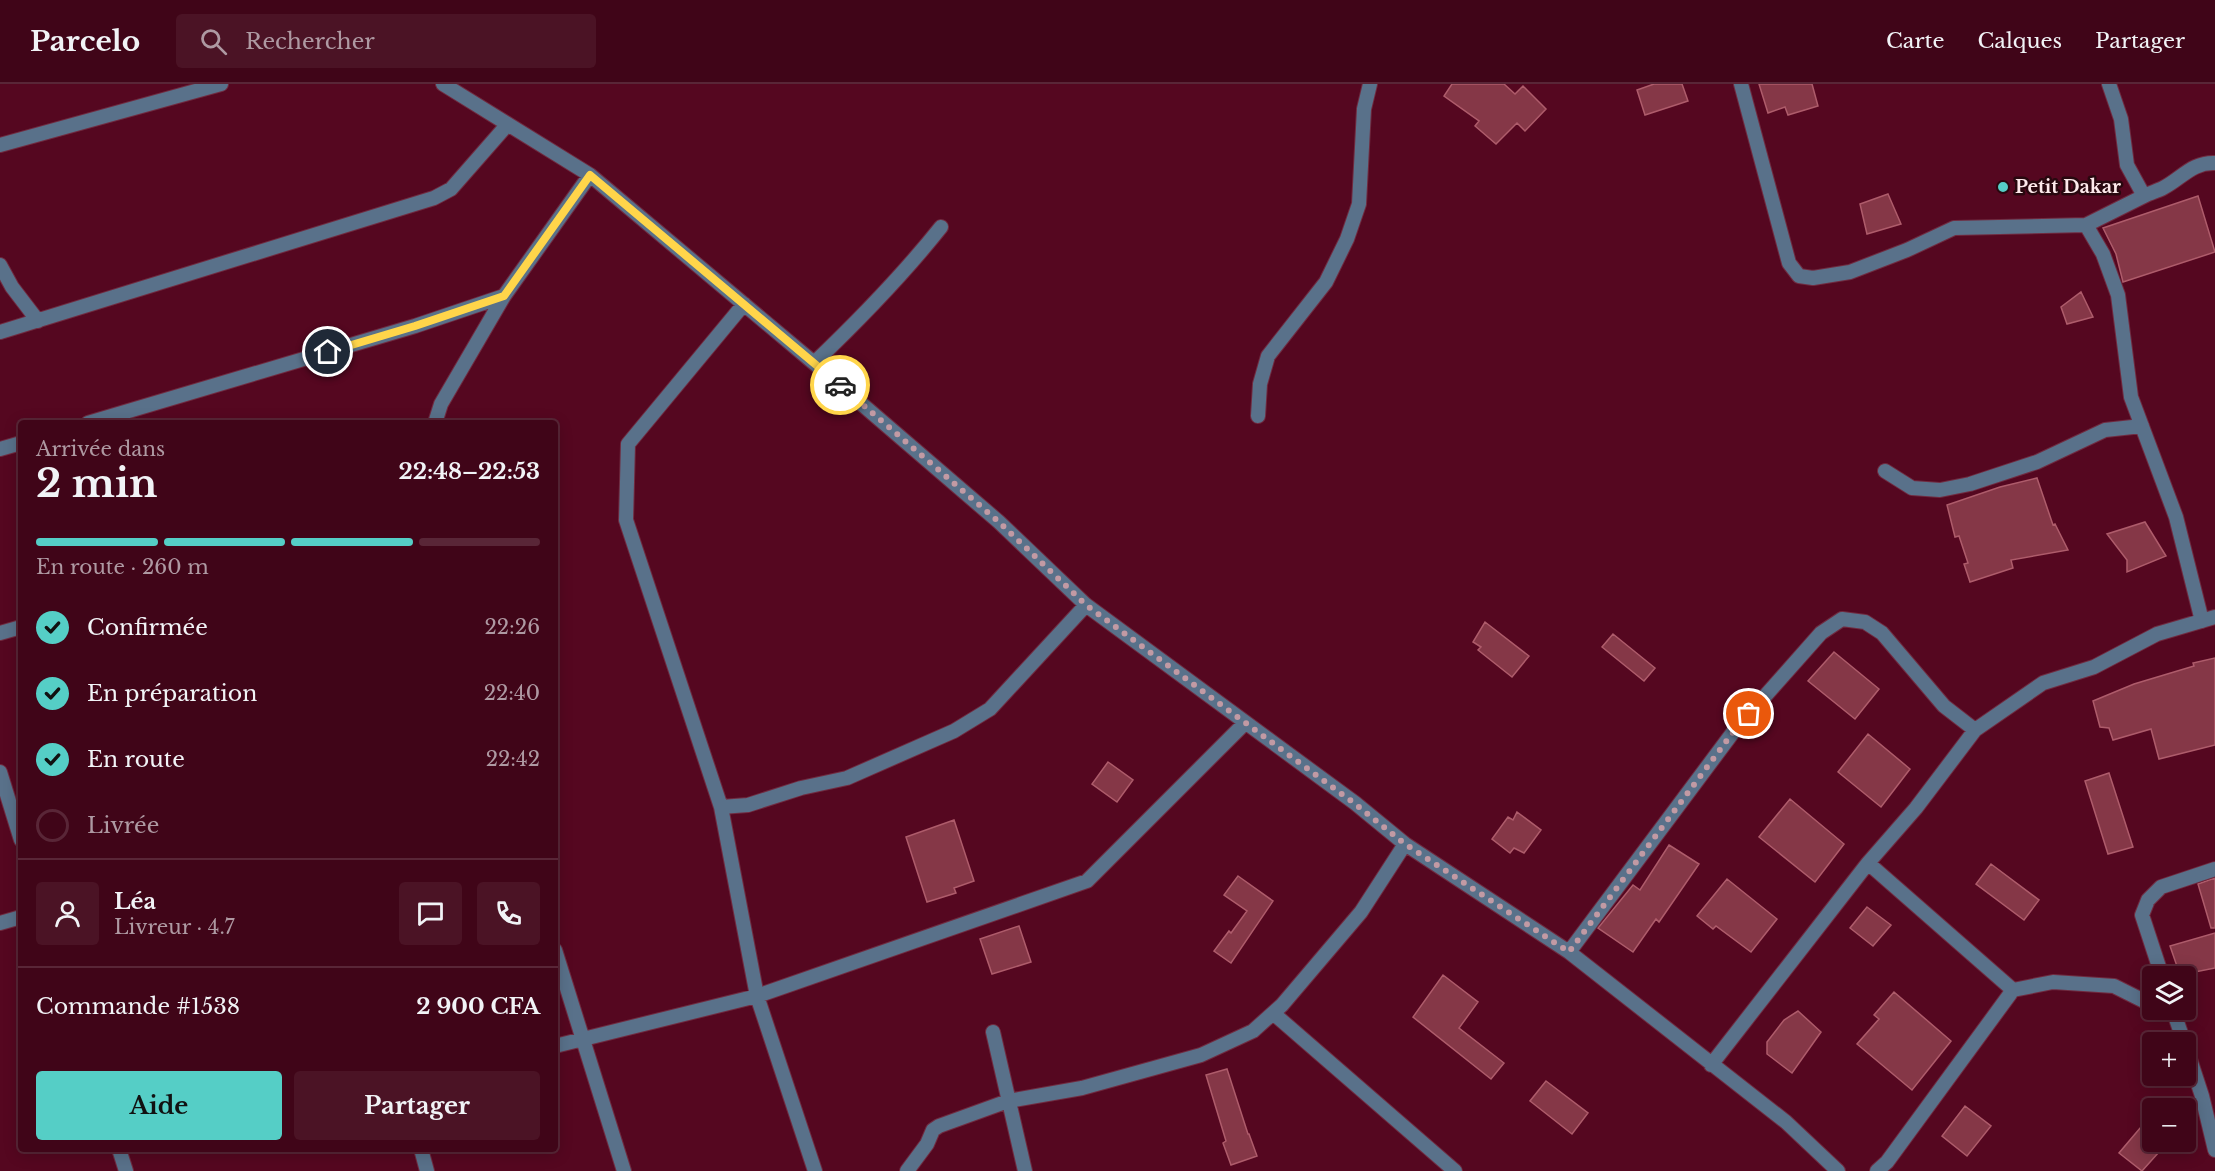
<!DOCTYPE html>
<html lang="fr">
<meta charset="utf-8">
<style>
body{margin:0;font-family:"Libre Baskerville",serif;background:#4b1325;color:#f1f3f6;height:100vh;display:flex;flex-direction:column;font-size:22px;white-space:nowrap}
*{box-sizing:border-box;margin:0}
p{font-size:20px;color:#ae99a2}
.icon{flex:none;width:33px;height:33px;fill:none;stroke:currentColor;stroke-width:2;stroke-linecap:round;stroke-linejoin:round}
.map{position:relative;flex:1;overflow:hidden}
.details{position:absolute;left:18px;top:336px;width:540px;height:732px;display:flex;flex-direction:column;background:#400518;border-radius:6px;box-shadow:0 3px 15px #0003,0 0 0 2px #592637}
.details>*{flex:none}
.controls{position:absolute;left:2142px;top:882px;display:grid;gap:12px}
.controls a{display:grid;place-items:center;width:54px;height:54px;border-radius:6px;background:#400518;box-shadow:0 3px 15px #0003,0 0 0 2px #592637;font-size:30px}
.pin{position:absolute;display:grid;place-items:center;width:51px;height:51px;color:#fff;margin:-26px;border:3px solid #fff;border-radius:50%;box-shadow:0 2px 6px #0007}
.courier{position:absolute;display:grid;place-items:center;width:60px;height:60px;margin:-30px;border:4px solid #ffd54a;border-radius:50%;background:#fff;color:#222;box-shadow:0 2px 8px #0007}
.head em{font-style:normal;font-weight:700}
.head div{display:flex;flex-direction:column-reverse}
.head{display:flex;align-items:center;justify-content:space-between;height:102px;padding:0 18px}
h1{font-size:39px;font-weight:700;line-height:45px}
.bar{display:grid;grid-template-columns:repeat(4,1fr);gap:9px 6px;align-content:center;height:72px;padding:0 18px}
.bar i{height:8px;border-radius:4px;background:#592637}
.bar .current{background:#55cec6}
.bar p{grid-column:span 4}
.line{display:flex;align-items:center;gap:15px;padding:0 18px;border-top:2px solid #592637}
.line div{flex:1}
.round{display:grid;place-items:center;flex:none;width:63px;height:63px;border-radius:6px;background:#4b1325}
ol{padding:0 18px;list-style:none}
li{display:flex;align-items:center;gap:18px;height:66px}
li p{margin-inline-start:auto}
li .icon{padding:6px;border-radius:50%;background:#55cec6;color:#111;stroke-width:4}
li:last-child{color:#ae99a2}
li i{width:33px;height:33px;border:3px solid #592637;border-radius:50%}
.button{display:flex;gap:12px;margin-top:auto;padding:12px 18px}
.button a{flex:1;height:69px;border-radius:6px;background:#55cec6;color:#111;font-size:24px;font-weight:700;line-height:69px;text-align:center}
.button a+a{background:#4b1325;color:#f1f3f6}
header{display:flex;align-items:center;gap:36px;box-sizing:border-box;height:84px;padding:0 30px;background:#400518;border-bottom:2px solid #592637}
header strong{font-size:28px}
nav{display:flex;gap:33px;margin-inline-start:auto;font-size:21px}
.search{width:420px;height:54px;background:#4b1325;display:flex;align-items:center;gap:15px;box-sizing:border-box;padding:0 21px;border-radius:6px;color:#ae99a2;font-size:22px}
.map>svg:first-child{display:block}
</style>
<header>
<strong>Parcelo</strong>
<div class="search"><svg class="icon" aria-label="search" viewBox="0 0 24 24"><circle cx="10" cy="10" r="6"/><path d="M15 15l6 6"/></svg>Rechercher</div>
<nav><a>Carte</a><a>Calques</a><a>Partager</a></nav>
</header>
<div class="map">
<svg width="2215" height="1087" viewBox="0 0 2215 1087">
<rect width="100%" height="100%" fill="#550720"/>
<path fill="#853747" stroke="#ae5c6b" stroke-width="1.5" d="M1452 0H1504L1515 10 1523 2 1546 25 1525 47 1517 39 1496 60 1475 42 1479 37 1444 12Z
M1654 0H1682L1688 17 1645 31 1637 6Z
M1759 0H1812L1818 22 1788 31 1785 23 1768 29Z
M1888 110 1901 140 1867 150 1860 120Z
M2198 112 2215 168 2123 198 2116 170 2103 144Z
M2081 208 2093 233 2067 240 2061 223Z
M2037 394 2053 441 2055 440 2068 466 2011 476 2013 484 1970 498 1964 480 1968 479 1959 452 1955 453 1947 421 2000 403Z
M2145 438 2166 472 2127 488V476L2107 450Z
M1485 538 1529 572 1512 593 1478 566 1481 563 1473 558Z
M1613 550 1655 584 1644 597 1602 563Z
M1834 568 1879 605 1855 635 1808 597Z
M2215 574V661L2159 675 2151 645 2113 656 2109 644 2100 643 2093 617 2134 600 2194 582 2193 579Z
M1868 650 1910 685 1881 723 1838 688Z
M1108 678 1133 696 1117 718 1092 700Z
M2109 689 2133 763 2108 770 2085 697Z
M1790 715 1844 760 1815 798 1759 753Z
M1517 728 1541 746 1524 769 1514 764 1510 769 1492 755 1508 733 1513 736Z
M954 736 974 797 954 804 956 809 927 818 906 753Z
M1669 761 1699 780 1659 838 1656 835 1633 868 1598 844 1633 801 1640 806Z
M1991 780 2039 816 2024 836 1976 800Z
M1238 792 1273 817 1231 879 1214 867 1229 847 1231 849 1247 827 1224 811Z
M2215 794V844H2211L2198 800Z
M1727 795 1777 835 1751 868 1716 842 1713 845 1697 832Z
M1867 823 1891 841 1873 862 1850 844Z
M1019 842 1031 878 992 890 980 855Z
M2215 849V884L2180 891 2170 862Z
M1443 891 1478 918 1459 944 1504 979 1491 995 1413 933Z
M1894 908 1951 957 1912 1006 1857 960 1879 935 1874 931Z
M1798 927 1821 948 1792 989 1767 970V958L1784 936Z
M1227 985 1248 1050H1249L1257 1072 1231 1081 1223 1059 1226 1057 1206 991Z
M1546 997 1588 1029 1572 1050 1530 1017Z
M1965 1022 1991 1042 1967 1072 1942 1052Z
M2152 1030V1058H2168L2142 1087 2119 1069Z"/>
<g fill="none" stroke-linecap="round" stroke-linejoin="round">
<g stroke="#702b40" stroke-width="16">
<path id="street" d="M443 0 590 91 814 279 999 438 1086 521 1355 719 1405 760 1569 868 1786 1038 1838 1087
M1741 0 1789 179 1799 192 1813 194 1850 188 1907 166 1954 144 2086 141 2103 170 2118 211 2131 313 2176 433 2202 537
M2109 0 2121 35 2127 81 2144 112C2150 109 2157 107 2163 104 2181 95 2192 78 2215 79
M0 61 221 0
M2086 141 2144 112
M0 181 12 203 38 237
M744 220 628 360 626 436 721 723 757 912 815 1087
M0 248 434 114 451 105 507 41
M814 279C859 236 902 192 941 143
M1258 332 1260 300 1268 272 1326 198 1347 155 1359 120 1364 25 1370 0
M88 339 415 242 504 212
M435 339 441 320 504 212 590 91
M0 365 21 359
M1885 387 1912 404 1940 406 1970 400 2037 378 2105 346 2142 342
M0 549 21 543
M0 688 21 756
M721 723 748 721 801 704 847 694 954 647 990 625 1086 521
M1868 779 2013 906 2053 898 2114 902 2152 921
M0 839 21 833
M555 866 624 1087
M1569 868 1734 647 1821 549 1842 535 1865 538 1882 549 1944 622 1975 646
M2162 892 2142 831 2148 816 2161 803 2215 785
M2173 926 2184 958
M1273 929 1455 1087
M993 948 1025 1087
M555 962 757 912 1087 797 1245 639
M2186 963 2202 1012 2215 1066
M1711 981 1868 779 1916 724 1975 646 2043 599 2094 583 2157 550 2215 533
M119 1065 126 1087
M421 1065 427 1087
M907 1087 927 1060 933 1046 939 1042 1008 1017 1082 1004 1201 971 1253 947 1282 921 1361 828 1405 760
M1877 1087 1887 1078 2013 906"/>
</g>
<use href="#street" stroke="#59718a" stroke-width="14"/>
</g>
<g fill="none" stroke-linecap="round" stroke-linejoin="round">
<path stroke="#c29aa4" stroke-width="6" stroke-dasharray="0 10.8" d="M840 301 999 438 1086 521 1354 719 1405 760 1569 868 1734 647 1749 630"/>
<path stroke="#ffd54a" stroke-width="8" d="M328 268 415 242 504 212 590 91 840 301"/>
</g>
<circle fill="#55cec6" stroke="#28080f" stroke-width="2" cx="2003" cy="103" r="6"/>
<g text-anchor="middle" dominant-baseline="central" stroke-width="5" stroke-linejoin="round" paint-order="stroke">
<g font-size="18" font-weight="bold" fill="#fde9eb" stroke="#28080f" text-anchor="start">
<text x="2015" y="103">Petit Dakar</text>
</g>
</g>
</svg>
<div class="controls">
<a><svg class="icon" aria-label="layers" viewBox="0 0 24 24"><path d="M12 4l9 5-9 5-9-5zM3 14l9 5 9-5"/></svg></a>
<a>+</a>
<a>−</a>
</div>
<div class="pin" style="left:1749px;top:630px;background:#ea580c"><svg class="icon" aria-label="bag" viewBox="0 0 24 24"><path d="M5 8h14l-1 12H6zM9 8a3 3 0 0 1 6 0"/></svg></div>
<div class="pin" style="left:328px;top:268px;background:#1f2937"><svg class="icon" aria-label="home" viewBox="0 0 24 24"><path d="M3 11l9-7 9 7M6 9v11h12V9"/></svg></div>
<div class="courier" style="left:840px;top:301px"><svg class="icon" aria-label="car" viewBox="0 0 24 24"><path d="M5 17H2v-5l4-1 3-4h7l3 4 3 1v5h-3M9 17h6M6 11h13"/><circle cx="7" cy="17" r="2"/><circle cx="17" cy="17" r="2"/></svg></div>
<section class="details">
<div class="head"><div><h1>2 min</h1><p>Arrivée dans</p></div><em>22:48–22:53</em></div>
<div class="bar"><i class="current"></i><i class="current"></i><i class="current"></i><i></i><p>En route · 260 m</p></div>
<ol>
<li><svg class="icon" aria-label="check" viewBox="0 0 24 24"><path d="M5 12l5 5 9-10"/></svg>Confirmée<p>22:26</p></li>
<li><svg class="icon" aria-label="check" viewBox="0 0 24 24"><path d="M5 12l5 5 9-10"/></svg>En préparation<p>22:40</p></li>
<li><svg class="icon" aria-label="check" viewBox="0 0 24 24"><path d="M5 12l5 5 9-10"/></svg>En route<p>22:42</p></li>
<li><i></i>Livrée</li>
</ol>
<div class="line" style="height:108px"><a class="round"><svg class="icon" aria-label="person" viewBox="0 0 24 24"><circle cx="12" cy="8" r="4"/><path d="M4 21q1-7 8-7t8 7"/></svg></a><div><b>Léa</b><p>Livreur · 4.7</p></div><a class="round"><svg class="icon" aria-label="chat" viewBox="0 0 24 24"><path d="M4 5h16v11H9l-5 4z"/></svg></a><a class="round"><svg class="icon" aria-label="phone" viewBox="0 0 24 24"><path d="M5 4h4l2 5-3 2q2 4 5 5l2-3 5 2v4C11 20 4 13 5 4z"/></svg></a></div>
<div class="line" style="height:78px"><div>Commande #1538</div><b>2 900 CFA</b></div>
<div class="button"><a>Aide</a><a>Partager</a></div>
</section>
</div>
